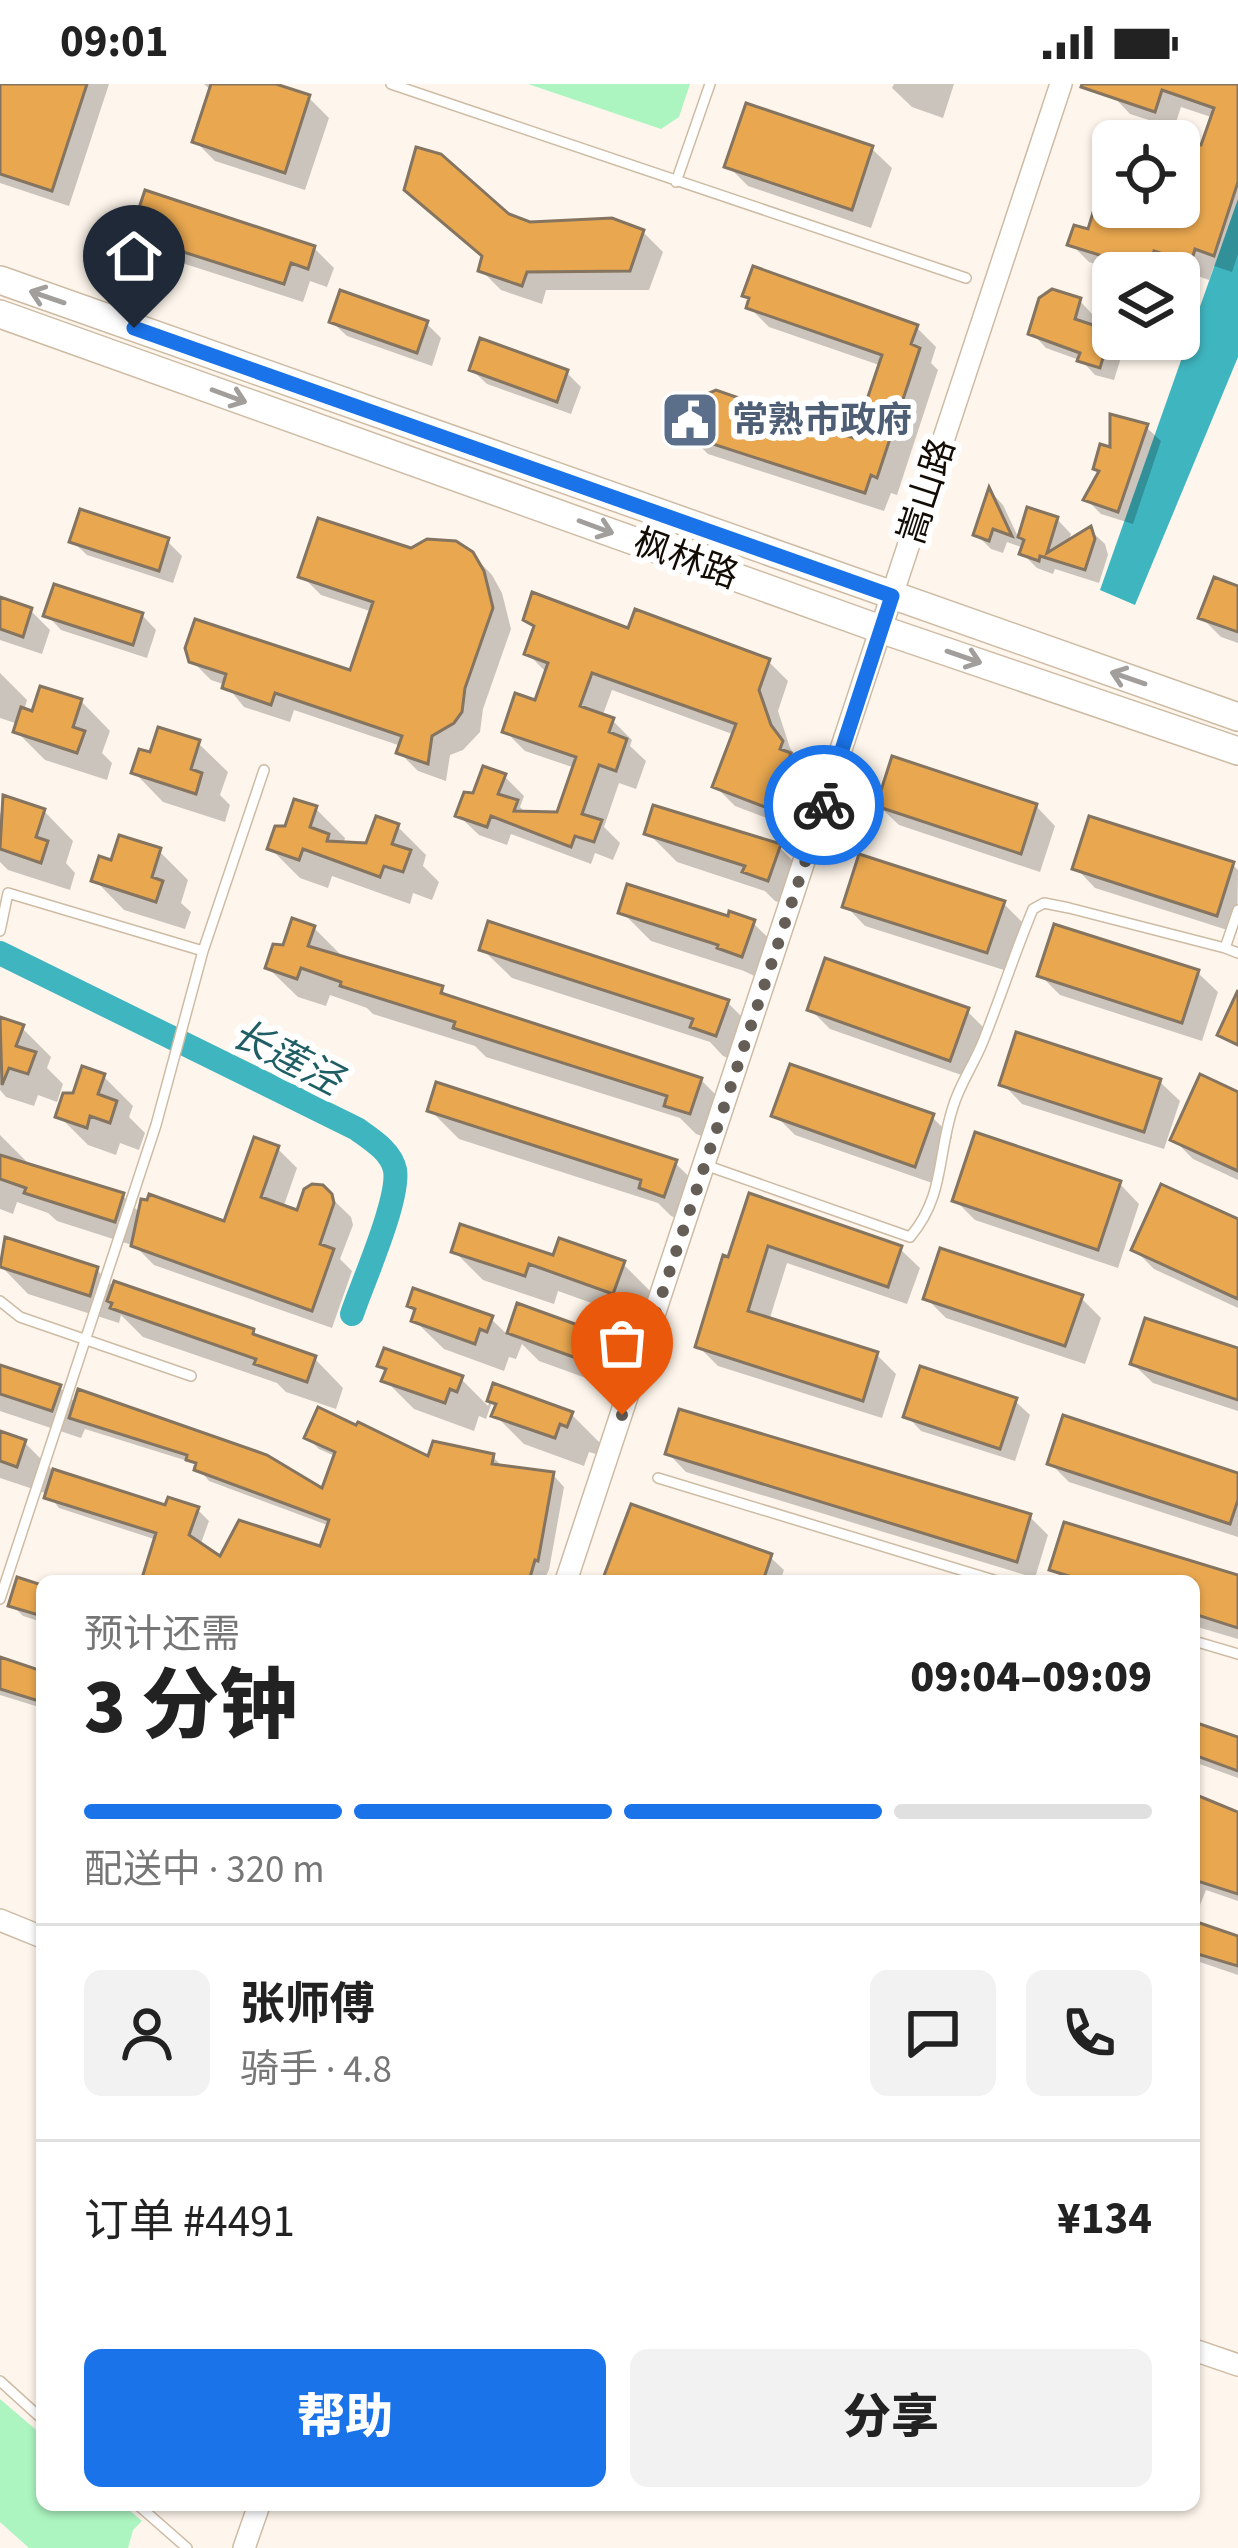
<!DOCTYPE html>
<html lang="zh">
<meta charset="utf-8">
<style>
body{margin:0;font-family:"Source Sans 3","Noto Sans SC",sans-serif;background:#f2f2f2;color:#222;height:100vh;display:flex;flex-direction:column;font-size:45px;white-space:nowrap}
*{box-sizing:border-box;margin:0}
p{font-size:39px;color:#767676}
.icon{flex:none;width:66px;height:66px;fill:none;stroke:currentColor;stroke-width:2;stroke-linecap:round;stroke-linejoin:round}
.map{position:relative;flex:1;overflow:hidden}
.panel{position:absolute;left:36px;top:1491px;width:1164px;height:936px;display:flex;flex-direction:column;background:#fff;border-radius:18px;box-shadow:0 3px 9px #0004}
.panel>*{flex:none}
.fabs{position:absolute;left:1092px;top:36px;display:grid;gap:24px}
.fabs a{display:grid;place-items:center;width:108px;height:108px;border-radius:18px;background:#fff;box-shadow:0 3px 9px #0004;font-size:60px}
.pin{position:absolute;display:grid;place-items:center;width:102px;height:102px;color:#fff;margin:-123px -51px;border-radius:50% 50% 50% 0;rotate:-45deg;box-shadow:0 0 12px #0007}
.pin .icon{rotate:45deg}
.courier{position:absolute;display:grid;place-items:center;width:120px;height:120px;margin:-60px;border:9px solid #1a73e8;border-radius:50%;background:#fff;color:#222;box-shadow:0 3px 15px #0007}
.overview em{font-style:normal;font-weight:800}
.overview div{display:flex;flex-direction:column-reverse}
.overview{display:flex;align-items:center;justify-content:space-between;height:204px;padding:0 48px}
h1{font-size:78px;font-weight:800;line-height:90px}
.bar{display:grid;grid-template-columns:repeat(4,1fr);gap:18px 12px;align-content:center;height:144px;padding:0 48px}
.bar i{height:15px;border-radius:9px;background:#e0e0e0}
.bar .current{background:#1a73e8}
.bar p{grid-column:span 4}
.line{display:flex;align-items:center;gap:30px;padding:0 48px;border-top:3px solid #e0e0e0}
.line div{flex:1}
.round{display:grid;place-items:center;flex:none;width:126px;height:126px;border-radius:18px;background:#f2f2f2}
.cta{display:flex;gap:24px;margin-top:auto;padding:24px 48px}
.cta a{flex:1;height:138px;border-radius:18px;background:#1a73e8;color:#fff;font-size:48px;font-weight:800;line-height:138px;text-align:center}
.cta a+a{background:#f2f2f2;color:#222}
.status{display:flex;justify-content:space-between;align-items:center;height:84px;padding:0 60px;background:#fff;direction:ltr}
.status svg{height:33px;fill:currentColor}
.map>svg:first-child{display:block}
</style>
<div class="status"><b>09:01</b><svg viewBox="0 0 49 12"><path d="M0 12V9h3v3zM5 12V6h3v6zM10 12V3h3v9zM15 12V0h3v12zM26 1h20v11H26zM47 4h2v5h-2z"/></svg></div>
<div class="map">
<svg width="1238" height="2464" viewBox="0 0 1238 2464">
<rect width="100%" height="100%" fill="#fef6ec"/>
<path fill="#acf5c0" d="M528 0H690L679 33 661 45Z
M0 2315 42 2351V2421H123L142 2437 133 2446 128 2464H29L0 2438Z"/>
<path fill="#3fb5bf" d="M1238 115V273L1135 521 1100 506Z"/>
<path fill="#0003" d="M0 0H109L69 122 0 99Z
M204 0H266L309 14 329 34 305 106 215 77 195 57 212 7Z
M894 0H954L943 34 912 23 892 4Z
M1116 0H1238V170L1232 188 1214 182 1209 196 1172 183 1170 189H1123L1089 178 1071 160 1089 149 1113 77V123H1179V57L1203 65 1214 34 1181 23 1174 44 1130 30 1112 11Z
M872 65 892 84 871 144 748 102 728 82Z
M507 132 529 141 643 148 663 168 649 206H546L542 220 501 206 481 186Z
M134 150 314 164 334 184 327 203 310 197 303 218 154 170Z
M746 211 916 243 936 263 931 279 938 286 897 411 891 409 884 427 708 370 688 350 855 358 882 282 769 243 749 223 751 217Z
M1080 217 1094 232 1091 243 1110 249 1124 264 1114 296 1095 291 1082 277 1046 264 1032 249Z
M332 238 427 240 441 254 432 282 347 252Z
M472 286 566 288 581 303 571 330 487 300Z
M1146 343 1161 357 1133 440 1101 430 1087 416 1113 367Z
M991 408 1003 421 1020 457 1029 426 1057 435 1071 450 1068 460 1090 446 1105 460 1108 471 1099 499 1055 485 1053 490 1037 484 1022 469 1024 464 1007 458 1003 469 991 465 976 450Z
M72 457H167L182 472 173 499 87 471Z
M412 468 472 470 492 491 502 509 511 545 483 625 480 648 463 666 450 671 446 697 418 687 399 668 401 662 294 626 290 638 244 623 226 601 211 596 191 576 352 590 373 528 321 511 302 492Z
M1238 505V559L1221 553 1201 533Z
M0 516 31 527 50 546 42 570 0 556Z
M47 531H142L156 546 147 574 61 546Z
M526 535 629 548 769 578 788 597 778 627 790 664 810 692 790 743 735 722 715 702 735 651 612 606 602 633 612 636 632 656 630 662 646 677 636 705 619 699 604 743 620 759 613 776 595 769 591 780 511 750 507 761 479 751 459 732 475 712 504 692 524 712 520 723 527 730 559 731 575 684 525 667 505 647 537 619 548 590 527 569 536 545Z
M0 589 27 616 24 627 34 631 81 617 110 647 102 669 112 679 107 696 45 676 16 647 18 640 0 634Z
M198 659 228 688 220 711 230 721 225 738 163 718 134 688 152 672Z
M5 715 44 727 73 757 66 779 75 789 70 806 8 786 0 778V731Z
M879 722H1036L1055 742 1040 788 899 741Z
M316 725 345 754 343 761 368 762 397 742 426 771 423 782 439 798 432 816 413 809 410 820 332 792 328 804 300 794 271 765 287 745Z
M648 749 779 763 808 792 797 824 775 817 765 807 677 778Z
M159 767 188 796 181 819 191 828 185 845 124 826 95 796 112 780Z
M1233 781 1238 786 1237 849 1095 804 1076 784Z
M1003 819 1023 839 1007 887 865 842 846 822Z
M622 828 753 839 783 868 771 900 744 887 651 857Z
M314 844 343 873 441 905 451 915 701 996 730 1025 719 1058 696 1050 680 1034 486 973 475 962 373 930 367 924 330 911 326 922 298 913 268 884 285 864Z
M482 865 727 918 756 947 745 980 723 972 710 958 512 894Z
M1198 889 1218 908 1202 957 1060 911 1041 892Z
M810 925 967 927 987 947 970 994 830 945Z
M2 937 22 944 51 973 47 984 63 1000 57 1018 38 1011 34 1022 6 1013 0 1006Z
M104 993 133 1022 129 1033 145 1049 139 1066 120 1059 116 1071 88 1061 59 1032 75 1012Z
M1160 998 1180 1017 1164 1065 1022 1020 1003 1000Z
M1238 1011V1096L1193 1075 1173 1055Z
M430 1026 675 1079 705 1108 693 1140 671 1132 658 1119 459 1055Z
M775 1031 932 1033 952 1053 935 1100 795 1051Z
M0 1051 30 1081 123 1112 141 1130 226 1141 277 1064 297 1084 283 1124 299 1130 321 1104 351 1133 353 1141 340 1175 352 1187 332 1244 154 1181 135 1162 57 1137 48 1129 17 1118 13 1130 0 1125Z
M1120 1100 1139 1120 1118 1184 975 1136 955 1116Z
M751 1113 900 1165 920 1184 907 1220 787 1179 769 1237 877 1271 896 1290 882 1334 718 1282 699 1263Z
M1238 1139V1224L1154 1185 1134 1165Z
M7 1156 96 1185 115 1204 253 1248 260 1256 314 1274 343 1304 336 1325 286 1308 277 1299 143 1253 121 1231 119 1239 28 1210 0 1181Z
M454 1167 623 1180 652 1209 642 1237 558 1207 554 1220 483 1196Z
M926 1214H1081L1101 1234 1085 1280 946 1234Z
M410 1221 491 1235 509 1252 519 1223 595 1250 624 1279 620 1290 613 1287 608 1302 539 1277 522 1260 516 1275 509 1273 504 1287 444 1265 414 1236 417 1228Z
M1238 1268V1327L1153 1299 1133 1280Z
M381 1281 461 1295 488 1322 495 1303 571 1330 600 1359 596 1370 589 1368 584 1382 524 1360 495 1331 498 1323 492 1318 486 1335 479 1332 474 1347 414 1325 385 1296 388 1288Z
M0 1284 59 1303 77 1320 324 1409 337 1373 319 1365 307 1353 429 1376 493 1373 505 1385 553 1391 564 1403 549 1486 543 1497H144L157 1456 59 1424 48 1410 0 1394V1350L24 1358 54 1388 167 1425 198 1426 209 1437 200 1462 221 1476 322 1466 330 1442 209 1397 194 1379 85 1345 81 1354 0 1327Z
M1015 1317 1030 1331 1015 1377 921 1347 907 1332Z
M668 1369 1030 1433 1048 1451 1035 1494 686 1388Z
M1051 1380 1238 1392V1453L1069 1398Z
M770 1473 784 1486 780 1497H604Z
M1053 1485 1238 1494V1555L1194 1542V1497H1065Z
M42 1504V1538L23 1532 12 1521Z
M0 1576 42 1590V1624L0 1611Z
M1194 1641 1238 1656V1694L1194 1678Z
M1194 1782 1238 1803V1817L1206 1806 1200 1821 1194 1819Z
M1194 1840 1238 1854V1891L1194 1876Z"/>
<g fill="none" stroke-linecap="round" stroke-linejoin="round">
<path stroke="#3fb5bf" stroke-width="24" d="M0 869 357 1045C372 1056 391 1067 395 1086 400 1115 362 1200 352 1230"/>
</g>
<path fill="#e9a850" stroke="#85745f" stroke-width="3" d="M0 0H87L52 107 0 90Z
M211 0H276L310 11 285 89 192 58Z
M1082 0H1238V98L1214 172 1195 165 1191 179 1154 167 1148 186 1067 161 1074 141 1088 145 1109 76H1113V123H1179V54L1201 61 1214 24 1162 6 1155 28 1081 3Z
M746 19 873 62 852 126 724 83Z
M416 63 441 70 509 130 530 138 612 134 644 146 630 187 527 188 522 202 478 187 482 172 404 106Z
M145 106 315 162 308 185 291 179 284 200 130 151Z
M753 182 918 241 911 260 920 264 877 394 871 391 865 409 685 351 697 314 716 306 854 354 882 271 746 224 749 214 742 212Z
M1052 205 1081 214 1075 235 1111 247 1100 284 1077 277 1080 269 1028 250 1039 214Z
M340 206 428 237 417 269 329 238Z
M480 254 568 286 557 318 469 286Z
M1110 330 1148 340 1118 428 1083 416 1099 387 1093 385 1100 360 1110 363Z
M989 403 1012 452 993 445 989 457 973 451Z
M1027 423 1058 433 1047 469 1091 442 1095 455 1085 486 1040 472 1039 477 1019 470 1024 456 1018 453Z
M80 425 169 454 159 487 69 458Z
M318 434 411 464 427 455 456 457 473 468 484 487 493 524 465 604 462 628 454 639 432 652 428 680 396 669 402 652 275 609 271 621 222 604 226 590 189 578 185 564 195 535 350 586 373 518 298 493Z
M1214 493 1238 502V548L1198 534Z
M54 500 143 529 133 561 43 532Z
M532 508 628 544 635 525 770 575 759 606 771 641 783 657 780 665 791 669 770 725 712 703 736 640 592 589 580 622 614 634 609 648 627 655 616 687 599 681 582 730 602 736 594 758 575 752 571 763 491 732 487 743 455 732 464 708 473 709 483 682 506 690 498 710 518 716 514 727 557 728 576 673 502 648 515 609 535 616 548 579 524 570 534 542 523 536Z
M0 513 32 524 23 553 0 545Z
M40 602 82 615 73 643 85 647 77 669 13 648 21 623 32 627Z
M158 643 200 656 191 685 202 689 196 710 131 689 139 665 150 668Z
M892 672 1037 720 1021 770 876 722Z
M3 711 45 725 36 753 48 757 41 779 0 765Z
M294 715 317 722 310 743 329 750 327 757 366 759 376 732 399 740 392 760 411 766 403 788 384 782 380 793 303 765 299 776 267 765 275 742H285Z
M653 721 781 760 768 797 742 788 745 782 644 750Z
M1089 732 1234 778 1217 832 1072 785Z
M119 751 161 764 152 793 163 797 156 818 91 797 99 772 111 776Z
M859 770 1005 817 987 869 842 823Z
M627 800 728 832 729 827 755 836 742 873 717 864 718 861 618 829Z
M292 834 315 842 308 862 443 902 441 909 702 994 690 1030 664 1022 667 1012 453 944 455 938 340 902 341 898 301 884 297 895 265 884 273 860 283 861Z
M488 837 729 916 716 952 690 943 693 935 479 866Z
M1054 840 1199 886 1182 939 1037 892Z
M825 874 969 924 950 977 807 926Z
M1238 906V961L1217 951Z
M0 933 24 941 16 962 36 968 28 990 9 984 2 1001Z
M1016 948 1161 995 1144 1048 999 1001Z
M790 980 934 1030 915 1083 771 1032Z
M82 982 105 990 98 1010 117 1017 110 1039 90 1032 87 1044 55 1033 63 1009H73Z
M1200 990 1238 1008V1087L1170 1056Z
M436 998 677 1076 664 1113 639 1104 641 1096 427 1027Z
M975 1048 1121 1097 1098 1166 952 1117Z
M254 1053 279 1062 261 1113 297 1126 304 1105 312 1100 323 1101 332 1110 334 1119 320 1160 334 1165 312 1227 131 1162 141 1115 147 1116 149 1110 224 1137Z
M0 1071 124 1109 115 1138 24 1109 26 1104 0 1095Z
M1161 1100 1238 1135V1215L1131 1166Z
M749 1109 902 1162 888 1203 768 1162 748 1227 878 1268 863 1317 695 1263 723 1171 728 1173Z
M460 1140 553 1171 559 1154 625 1177 613 1210 529 1180 525 1192 451 1168Z
M5 1153 98 1183 90 1212 0 1183Z
M940 1164 1083 1211 1065 1262 923 1215Z
M114 1197 254 1245 253 1250 316 1272 307 1298 254 1280 256 1275 110 1224 112 1219 107 1217Z
M413 1204 493 1232 487 1248 480 1245 475 1260 411 1237 415 1225 407 1222Z
M517 1219 597 1248 591 1263 584 1260 579 1275 507 1249Z
M1145 1234 1238 1264V1316L1130 1280Z
M384 1264 463 1292 457 1308 450 1305 445 1319 381 1297 386 1285 377 1282Z
M0 1281 61 1301 52 1327 0 1310Z
M920 1282 1017 1314 1000 1365 903 1333Z
M493 1299 573 1328 567 1343 560 1340 555 1354 491 1332 496 1320 487 1317Z
M78 1305 267 1371 322 1404 335 1368 304 1354 318 1323 356 1341 358 1338 428 1372 433 1357 494 1370 492 1380 554 1388 538 1477 535 1476 529 1497 474 1493 473 1497H141L156 1449 44 1414 53 1385 165 1421 168 1413 199 1423 189 1451 220 1472 239 1436 320 1462 329 1436 194 1386 196 1379 186 1376 187 1371 69 1334Z
M679 1325 1031 1430 1017 1478 665 1370Z
M1063 1331 1238 1389V1416L1230 1440 1047 1380Z
M0 1347 26 1356 17 1383 0 1377Z
M631 1420 772 1470 763 1497H602Z
M1064 1438 1238 1491V1544L1194 1530V1497H1085L1049 1486Z
M17 1493 42 1501V1532L8 1522Z
M0 1573 42 1587V1618L0 1605Z
M1194 1638 1238 1653V1687L1194 1671Z
M1194 1710 1238 1728V1810L1194 1796Z
M1194 1837 1238 1852V1882L1194 1869Z"/>
<g fill="none" stroke-linecap="round" stroke-linejoin="round">
<g stroke="#cebba4" stroke-width="12">
<path id="service" d="M391 0 966 194
M676 98 710 0
M1238 826 1225 864 1238 869
M0 847 8 809 203 867
M705 1081 910 1153C945 1112 937 1071 953 1023 960 999 975 979 984 955 1001 912 1015 868 1033 825L1044 819 1069 824 1225 864
M0 1217 20 1233 191 1292
M658 1394 997 1497
M0 1515 156 1041 203 867 264 686
M1194 1557 1238 1570
M0 2297 42 2335
M138 2421 187 2464"/>
</g>
<g stroke="#cebba4" stroke-width="24">
<path id="tertiary" d="M566 1497 1061 0
M0 1836 42 1853
M1194 2266 1238 2281
M244 2464 259 2421"/>
</g>
<g stroke="#cebba4" stroke-width="30">
<path id="primary" d="M0 196 1238 633
M0 230 883 546 1238 667"/>
</g>
<use href="#service" stroke="#fff" stroke-width="9"/>
<use href="#tertiary" stroke="#fff" stroke-width="21"/>
<use href="#primary" stroke="#fff" stroke-width="27"/>
</g>
<defs><path id="oneway-shaft" d="M-6 0H5M1.5-3L5.5 0L1.5 3" fill="none" stroke-width="1.6" stroke-linecap="round" stroke-linejoin="round" transform="scale(3)"/></defs>
<g stroke="#a19e9b">
<use href="#oneway-shaft" transform="translate(47 213) rotate(-161)"/>
<use href="#oneway-shaft" transform="translate(229 312) rotate(20)"/>
<use href="#oneway-shaft" transform="translate(596 443) rotate(20)"/>
<use href="#oneway-shaft" transform="translate(964 573) rotate(19)"/>
<use href="#oneway-shaft" transform="translate(1128 594) rotate(-161)"/>
</g>
<g fill="none" stroke-linecap="round" stroke-linejoin="round">
<path stroke="#655e56" stroke-width="12" stroke-dasharray="0 21.6" d="M622 1331 824 721"/>
<path stroke="#1a73e8" stroke-width="15" d="M134 244 892 512 824 721"/>
</g>
<defs>
<g id="civic-square" transform="scale(3)"><rect x="-9" y="-9" width="18" height="18" rx="4" fill="#5c6f8a" stroke="#fff"/><path d="M-.6-6.5H3V-4.5H.6V-3L4-1V1h2V6H-6V1h2V-1L-.6-3ZM-1.2 2.5V6h2.4V2.5Z" fill="#fff"/></g>
</defs>
<g fill-rule="evenodd">
<use href="#civic-square" x="690" y="336"/>
</g>
<g text-anchor="middle" dominant-baseline="central" stroke-width="12" stroke-linejoin="round" paint-order="stroke">
<g font-size="36" font-weight="bold" fill="#4e5e75" stroke="#fff" text-anchor="start">
<text x="732" y="336">常熟市政府</text>
</g>
<g font-size="36" fill="#130c05" stroke="#fff">
<text transform="translate(927 407) rotate(-72)">嵩山路</text>
<text transform="translate(686 475) rotate(20)">枫林路</text>
</g>
<g font-size="39" font-style="italic" fill="#1f5e64" stroke="#fff">
<text transform="translate(286 974) rotate(27)">长莲泾</text>
</g>
</g>
</svg>
<div class="fabs">
<a><svg class="icon" aria-label="locate" viewBox="0 0 24 24"><circle cx="12" cy="12" r="6"/><path d="M12 2v4M12 18v4M2 12h4M18 12h4"/></svg></a>
<a><svg class="icon" aria-label="layers" viewBox="0 0 24 24"><path d="M12 4l9 5-9 5-9-5zM3 14l9 5 9-5"/></svg></a>
</div>
<div class="pin" style="left:622px;top:1331px;background:#ea580c"><svg class="icon" aria-label="bag" viewBox="0 0 24 24"><path d="M5 8h14l-1 12H6zM9 8a3 3 0 0 1 6 0"/></svg></div>
<div class="pin" style="left:134px;top:244px;background:#1f2937"><svg class="icon" aria-label="home" viewBox="0 0 24 24"><path d="M3 11l9-7 9 7M6 9v11h12V9"/></svg></div>
<div class="courier" style="left:824px;top:721px"><svg class="icon" aria-label="bike" viewBox="0 0 24 24"><circle cx="6" cy="16" r="4"/><circle cx="18" cy="16" r="4"/><path d="M6 16l4-8h5l3 8M10 8l3 8H6M13 5h3"/></svg></div>
<section class="panel">
<div class="overview"><div><h1>3 分钟</h1><p>预计还需</p></div><em>09:04–09:09</em></div>
<div class="bar"><i class="current"></i><i class="current"></i><i class="current"></i><i></i><p>配送中 · 320 m</p></div>
<div class="line" style="height:216px"><a class="round"><svg class="icon" aria-label="person" viewBox="0 0 24 24"><circle cx="12" cy="8" r="4"/><path d="M4 21q1-7 8-7t8 7"/></svg></a><div><b>张师傅</b><p>骑手 · 4.8</p></div><a class="round"><svg class="icon" aria-label="chat" viewBox="0 0 24 24"><path d="M4 5h16v11H9l-5 4z"/></svg></a><a class="round"><svg class="icon" aria-label="phone" viewBox="0 0 24 24"><path d="M5 4h4l2 5-3 2q2 4 5 5l2-3 5 2v4C11 20 4 13 5 4z"/></svg></a></div>
<div class="line" style="height:156px"><div>订单 #4491</div><b>¥134</b></div>
<div class="cta"><a>帮助</a><a>分享</a></div>
</section>
</div>
